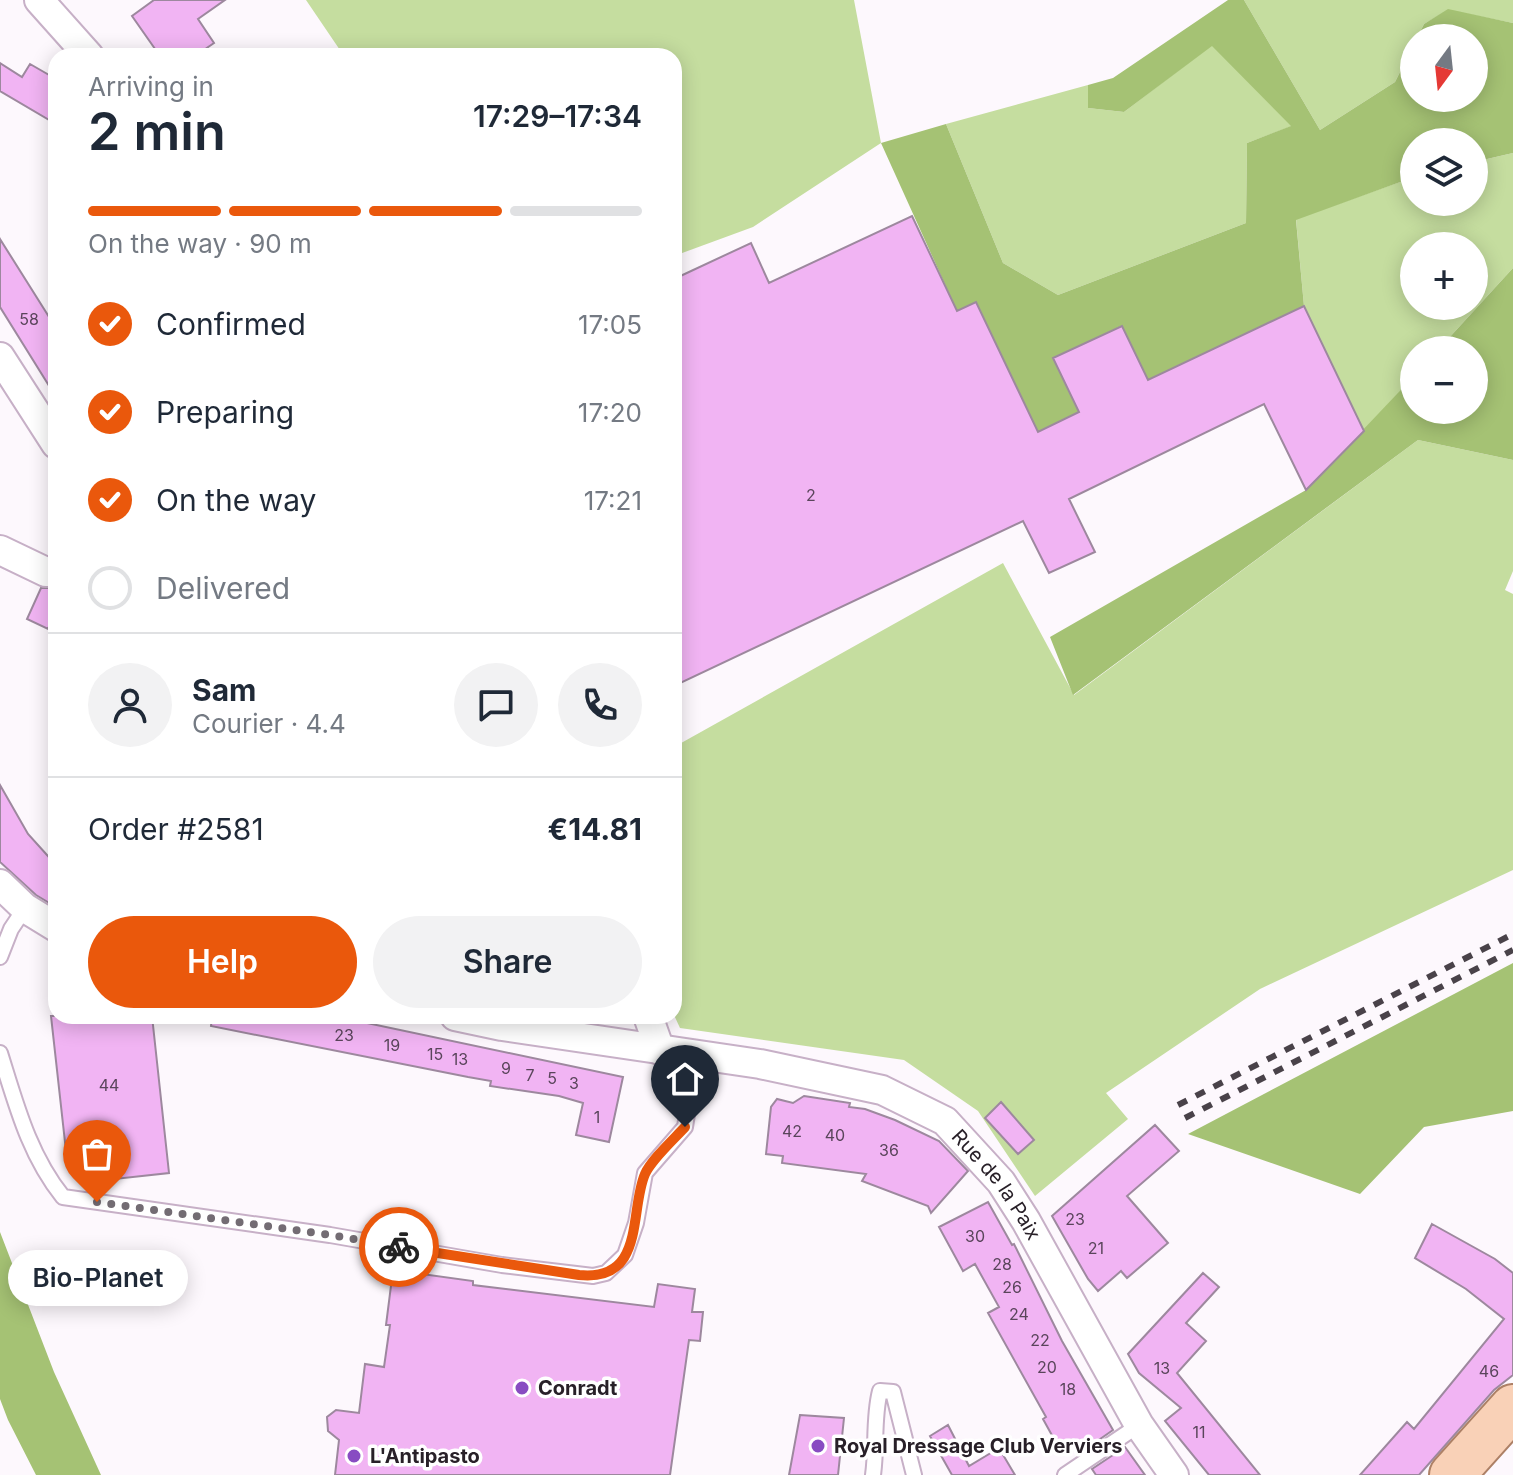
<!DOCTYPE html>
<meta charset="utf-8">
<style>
body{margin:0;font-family:Inter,sans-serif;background:#f2f2f3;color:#1f2937;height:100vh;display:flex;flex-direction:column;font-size:30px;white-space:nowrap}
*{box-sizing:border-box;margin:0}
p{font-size:26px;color:#747a83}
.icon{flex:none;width:44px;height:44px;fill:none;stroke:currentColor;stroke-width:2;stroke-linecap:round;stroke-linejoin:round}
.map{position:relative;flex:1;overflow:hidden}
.details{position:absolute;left:48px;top:48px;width:634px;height:976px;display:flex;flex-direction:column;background:#fff;border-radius:24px;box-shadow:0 4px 20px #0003}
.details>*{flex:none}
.needle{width:52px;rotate:195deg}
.fabs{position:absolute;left:1400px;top:24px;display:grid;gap:16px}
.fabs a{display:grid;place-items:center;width:88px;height:88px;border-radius:50%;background:#fff;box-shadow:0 4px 20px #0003;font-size:40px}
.pin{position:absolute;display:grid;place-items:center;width:68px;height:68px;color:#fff;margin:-82px -34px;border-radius:50% 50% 50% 0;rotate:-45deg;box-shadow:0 0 8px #0007}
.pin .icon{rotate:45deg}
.courier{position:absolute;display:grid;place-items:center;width:80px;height:80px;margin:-40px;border:6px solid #ea580c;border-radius:50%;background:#fff;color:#222;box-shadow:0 2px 10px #0007}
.bubble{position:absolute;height:56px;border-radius:28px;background:#fff;box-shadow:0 4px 20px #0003;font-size:26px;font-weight:600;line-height:56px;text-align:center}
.head em{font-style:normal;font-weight:600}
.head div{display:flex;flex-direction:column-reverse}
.head{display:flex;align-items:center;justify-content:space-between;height:136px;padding:0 40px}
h1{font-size:52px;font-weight:600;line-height:60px}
.bar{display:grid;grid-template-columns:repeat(4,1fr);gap:12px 8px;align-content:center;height:96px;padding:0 40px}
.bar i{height:10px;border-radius:6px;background:#e0e1e3}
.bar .selected{background:#ea580c}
.bar p{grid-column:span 4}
.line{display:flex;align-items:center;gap:20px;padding:0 40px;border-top:2px solid #e0e1e3}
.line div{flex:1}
.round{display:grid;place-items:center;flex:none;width:84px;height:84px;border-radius:42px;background:#f2f2f3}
ol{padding:0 40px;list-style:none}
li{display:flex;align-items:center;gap:24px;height:88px}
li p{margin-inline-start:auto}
li .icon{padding:8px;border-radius:50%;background:#ea580c;color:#fff;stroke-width:4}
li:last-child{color:#747a83}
li i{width:44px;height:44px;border:4px solid #e0e1e3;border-radius:50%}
.button{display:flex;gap:16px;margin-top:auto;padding:16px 40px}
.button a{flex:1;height:92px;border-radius:48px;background:#ea580c;color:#fff;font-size:32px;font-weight:600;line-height:92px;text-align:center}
.button a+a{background:#f2f2f3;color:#1f2937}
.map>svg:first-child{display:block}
</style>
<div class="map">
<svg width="1513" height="1475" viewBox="0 0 1513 1475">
<rect width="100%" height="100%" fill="#fdf8fd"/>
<path fill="#c5dd9f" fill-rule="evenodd" d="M306 0H854L881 143 753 227 674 256V56H344Z
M1244 0H1513V23L1448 10 1424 24 1417 38H1414V44L1395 82 1320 130Z
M1212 45 1292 126 1247 143 1246 223 1058 295 1003 263 946 124 1088 85V108L1124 112Z
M1513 153V268L1438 350H1414V376L1364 431 1304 306 1296 219 1414 177V202H1474V162ZM1414 246H1474V306H1414Z
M1418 440 1513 460V571L1505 590 1513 594V870L1260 989 1106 1093 1128 1119 1035 1196 978 1111 904 1060 680 1028 674 1015V747L1003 563 1074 695Z"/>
<path fill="#a5c274" d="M1228 0H1244L1320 130 1395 82 1414 44V98H1474V38H1417L1424 24 1448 9 1513 23V153L1474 162V142H1414V177L1296 220 1304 306 1148 380 1121 326 1054 358 1079 412 1038 432 976 302 957 311 881 143 946 124 1003 263 1058 295 1246 223 1247 143 1291 126 1212 46 1124 112 1088 108V85L1113 78Z
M1513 268V460L1418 440 1073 695 1050 637 1306 490 1414 376V410H1474V350H1438Z
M1513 963V1111L1424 1127 1360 1194 1188 1134Z
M0 1232 54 1372 101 1475H36L8 1420 0 1399Z"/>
<path fill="#f1b4f3" stroke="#9d889e" stroke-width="2" d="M154 0H225L198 19 214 43 195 56H160L132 16Z
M0 63 22 77 30 64 56 79V124L0 91Z
M912 216 957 311 976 302 1038 432 1079 412 1053 358 1122 326 1148 380 1304 306 1364 431 1306 490 1264 404 1069 499 1095 552 1049 573 1023 521 674 686V279L751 243 769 283Z
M0 239 56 328V397L0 307Z
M41 588H56V610L48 629 27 619Z
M0 785 28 834 56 865V907L36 895 0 862Z
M51 1016H152L169 1173 115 1179 112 1154 67 1160Z
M212 1016H334L623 1077 609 1142 576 1135 583 1103 559 1096 490 1086 491 1081 468 1077 211 1026Z
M804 1096 850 1103 849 1107 865 1109 895 1120 939 1141 968 1171 931 1213 928 1206 862 1181 866 1174 782 1163 783 1156 766 1154 771 1107 777 1099 793 1103Z
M1001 1102 1034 1140 1018 1154 985 1118Z
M1155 1125 1179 1151 1127 1196 1168 1243 1127 1278 1121 1271 1098 1291 1088 1279 1052 1216Z
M988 1202 1012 1245 1014 1244 1062 1341 1113 1430 1080 1453 1071 1440 1059 1448 1043 1419 1046 1417 988 1313 999 1307 975 1264 963 1271 939 1227Z
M1432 1224 1495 1259 1513 1273V1375L1494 1390 1419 1475H1360L1407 1422 1414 1429 1504 1319 1466 1289 1415 1258Z
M393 1270 473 1281V1285L654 1307 658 1284 695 1289 692 1312H703L700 1341 689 1340 670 1475H335L339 1440 328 1431 327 1417 336 1410 359 1413 365 1364 384 1367 390 1325H386Z
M1203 1273 1219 1287 1186 1323 1206 1341 1177 1373 1260 1475H1209L1165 1421 1181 1408 1139 1373 1128 1354Z
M800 1415 844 1418 838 1475H789Z
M948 1425 969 1466 999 1448 1015 1475H952L930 1436Z
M1125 1447 1145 1475H1096L1092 1469Z"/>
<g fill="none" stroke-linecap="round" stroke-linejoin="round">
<g stroke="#c7b0c7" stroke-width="18">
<path id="service" d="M0 957 11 929 25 908
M0 1053C16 1104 29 1155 63 1197L330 1235 502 1265 593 1276 606 1273 625 1255 636 1223 645 1173 685 1127 696 1056
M873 1475C877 1447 873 1418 880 1391L893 1392 914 1475
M1065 1475 1139 1425"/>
</g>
<g stroke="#c7b0c7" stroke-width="32">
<g id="minor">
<path d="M39 0 89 56"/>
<path d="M0 357 56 444"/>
<path d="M0 550 46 572 56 571"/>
<path d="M0 884 25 908 56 927"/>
<path id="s1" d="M455 1016 502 1026 760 1064 882 1090 945 1121 1001 1182 1026 1221 1139 1425 1174 1475"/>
<path d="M648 1016 660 1050"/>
</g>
</g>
<g stroke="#ad8066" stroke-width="48">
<path id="primary" d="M1452 1475 1513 1407"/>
</g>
<use href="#service" stroke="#fff" stroke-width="14"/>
<use href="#minor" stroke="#fff" stroke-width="28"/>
<use href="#primary" stroke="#f9d1b7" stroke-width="44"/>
<path stroke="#494249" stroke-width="6" stroke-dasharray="10 10" stroke-linecap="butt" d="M1178 1105 1513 934
M1185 1118 1513 950"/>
</g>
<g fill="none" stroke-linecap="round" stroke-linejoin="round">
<path stroke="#736c73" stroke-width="8" stroke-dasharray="0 14.4" d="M97 1202 330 1235 399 1247"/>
<path stroke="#ea580c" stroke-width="10" d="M399 1247 579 1275C646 1282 629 1211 645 1174 651 1160 674 1139 685 1127"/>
</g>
<g fill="#884cc2" stroke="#fff" stroke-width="3">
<circle cx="522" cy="1388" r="8"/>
<circle cx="818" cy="1446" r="8"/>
<circle cx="354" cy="1456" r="8"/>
</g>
<g text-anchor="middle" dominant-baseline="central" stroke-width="7" stroke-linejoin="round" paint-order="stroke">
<g font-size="16" fill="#5a455b">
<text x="29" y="319">58</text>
<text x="811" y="495">2</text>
<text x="344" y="1035">23</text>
<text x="392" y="1045">19</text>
<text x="435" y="1054">15</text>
<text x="460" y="1059">13</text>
<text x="506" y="1068">9</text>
<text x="530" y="1075">7</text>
<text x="552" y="1078">5</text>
<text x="574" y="1083">3</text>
<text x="109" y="1085">44</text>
<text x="597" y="1117">1</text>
<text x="792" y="1131">42</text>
<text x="835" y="1135">40</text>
<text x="889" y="1150">36</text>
<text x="1075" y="1219">23</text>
<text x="975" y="1236">30</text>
<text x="1096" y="1248">21</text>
<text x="1002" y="1264">28</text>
<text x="1012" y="1287">26</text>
<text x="1019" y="1314">24</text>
<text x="1040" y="1340">22</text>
<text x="1047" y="1367">20</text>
<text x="1162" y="1368">13</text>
<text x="1489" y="1371">46</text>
<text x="1068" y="1389">18</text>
<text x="1199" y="1432">11</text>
</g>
<g font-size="20" fill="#282028" stroke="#fff">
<text stroke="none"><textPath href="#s1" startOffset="586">Rue de la Paix</textPath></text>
</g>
<g font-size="20" font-weight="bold" fill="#282028" stroke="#fff" text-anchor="start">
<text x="538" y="1388">Conradt</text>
<text x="834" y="1446">Royal Dressage Club Verviers</text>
<text x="370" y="1456">L'Antipasto</text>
</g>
</g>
</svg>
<div class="fabs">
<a><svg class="needle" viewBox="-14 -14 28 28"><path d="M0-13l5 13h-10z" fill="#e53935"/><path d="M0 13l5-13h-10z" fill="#747a83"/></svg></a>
<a><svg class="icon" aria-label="layers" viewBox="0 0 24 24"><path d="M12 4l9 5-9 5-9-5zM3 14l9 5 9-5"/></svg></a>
<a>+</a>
<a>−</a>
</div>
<div class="pin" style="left:97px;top:1202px;background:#ea580c"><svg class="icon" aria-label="bag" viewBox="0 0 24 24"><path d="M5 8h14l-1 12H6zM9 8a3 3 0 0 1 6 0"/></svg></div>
<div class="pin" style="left:685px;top:1127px;background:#1f2937"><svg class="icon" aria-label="home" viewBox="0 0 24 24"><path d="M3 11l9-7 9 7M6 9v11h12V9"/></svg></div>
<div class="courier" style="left:399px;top:1247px"><svg class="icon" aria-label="bike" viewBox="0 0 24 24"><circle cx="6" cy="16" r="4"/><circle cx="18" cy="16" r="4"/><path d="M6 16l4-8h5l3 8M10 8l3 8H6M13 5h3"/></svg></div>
<div class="bubble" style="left:8px;top:1250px;width:180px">Bio-Planet</div>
<section class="details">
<div class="head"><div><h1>2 min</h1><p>Arriving in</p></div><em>17:29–17:34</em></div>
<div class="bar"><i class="selected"></i><i class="selected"></i><i class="selected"></i><i></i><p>On the way · 90 m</p></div>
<ol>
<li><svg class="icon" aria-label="check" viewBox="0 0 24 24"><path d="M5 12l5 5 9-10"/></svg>Confirmed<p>17:05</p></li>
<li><svg class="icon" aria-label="check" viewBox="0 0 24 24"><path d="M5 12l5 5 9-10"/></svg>Preparing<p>17:20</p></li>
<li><svg class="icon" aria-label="check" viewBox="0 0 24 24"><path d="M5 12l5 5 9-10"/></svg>On the way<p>17:21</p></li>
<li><i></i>Delivered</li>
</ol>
<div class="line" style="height:144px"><a class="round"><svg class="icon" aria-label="person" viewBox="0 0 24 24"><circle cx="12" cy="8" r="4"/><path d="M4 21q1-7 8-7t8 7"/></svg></a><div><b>Sam</b><p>Courier · 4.4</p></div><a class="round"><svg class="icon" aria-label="chat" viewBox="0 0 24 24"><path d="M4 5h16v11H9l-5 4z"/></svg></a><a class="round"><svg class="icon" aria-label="phone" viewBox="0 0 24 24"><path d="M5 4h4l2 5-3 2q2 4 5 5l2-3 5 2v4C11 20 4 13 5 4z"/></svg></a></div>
<div class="line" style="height:104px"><div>Order #2581</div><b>€14.81</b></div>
<div class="button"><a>Help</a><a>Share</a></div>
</section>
</div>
